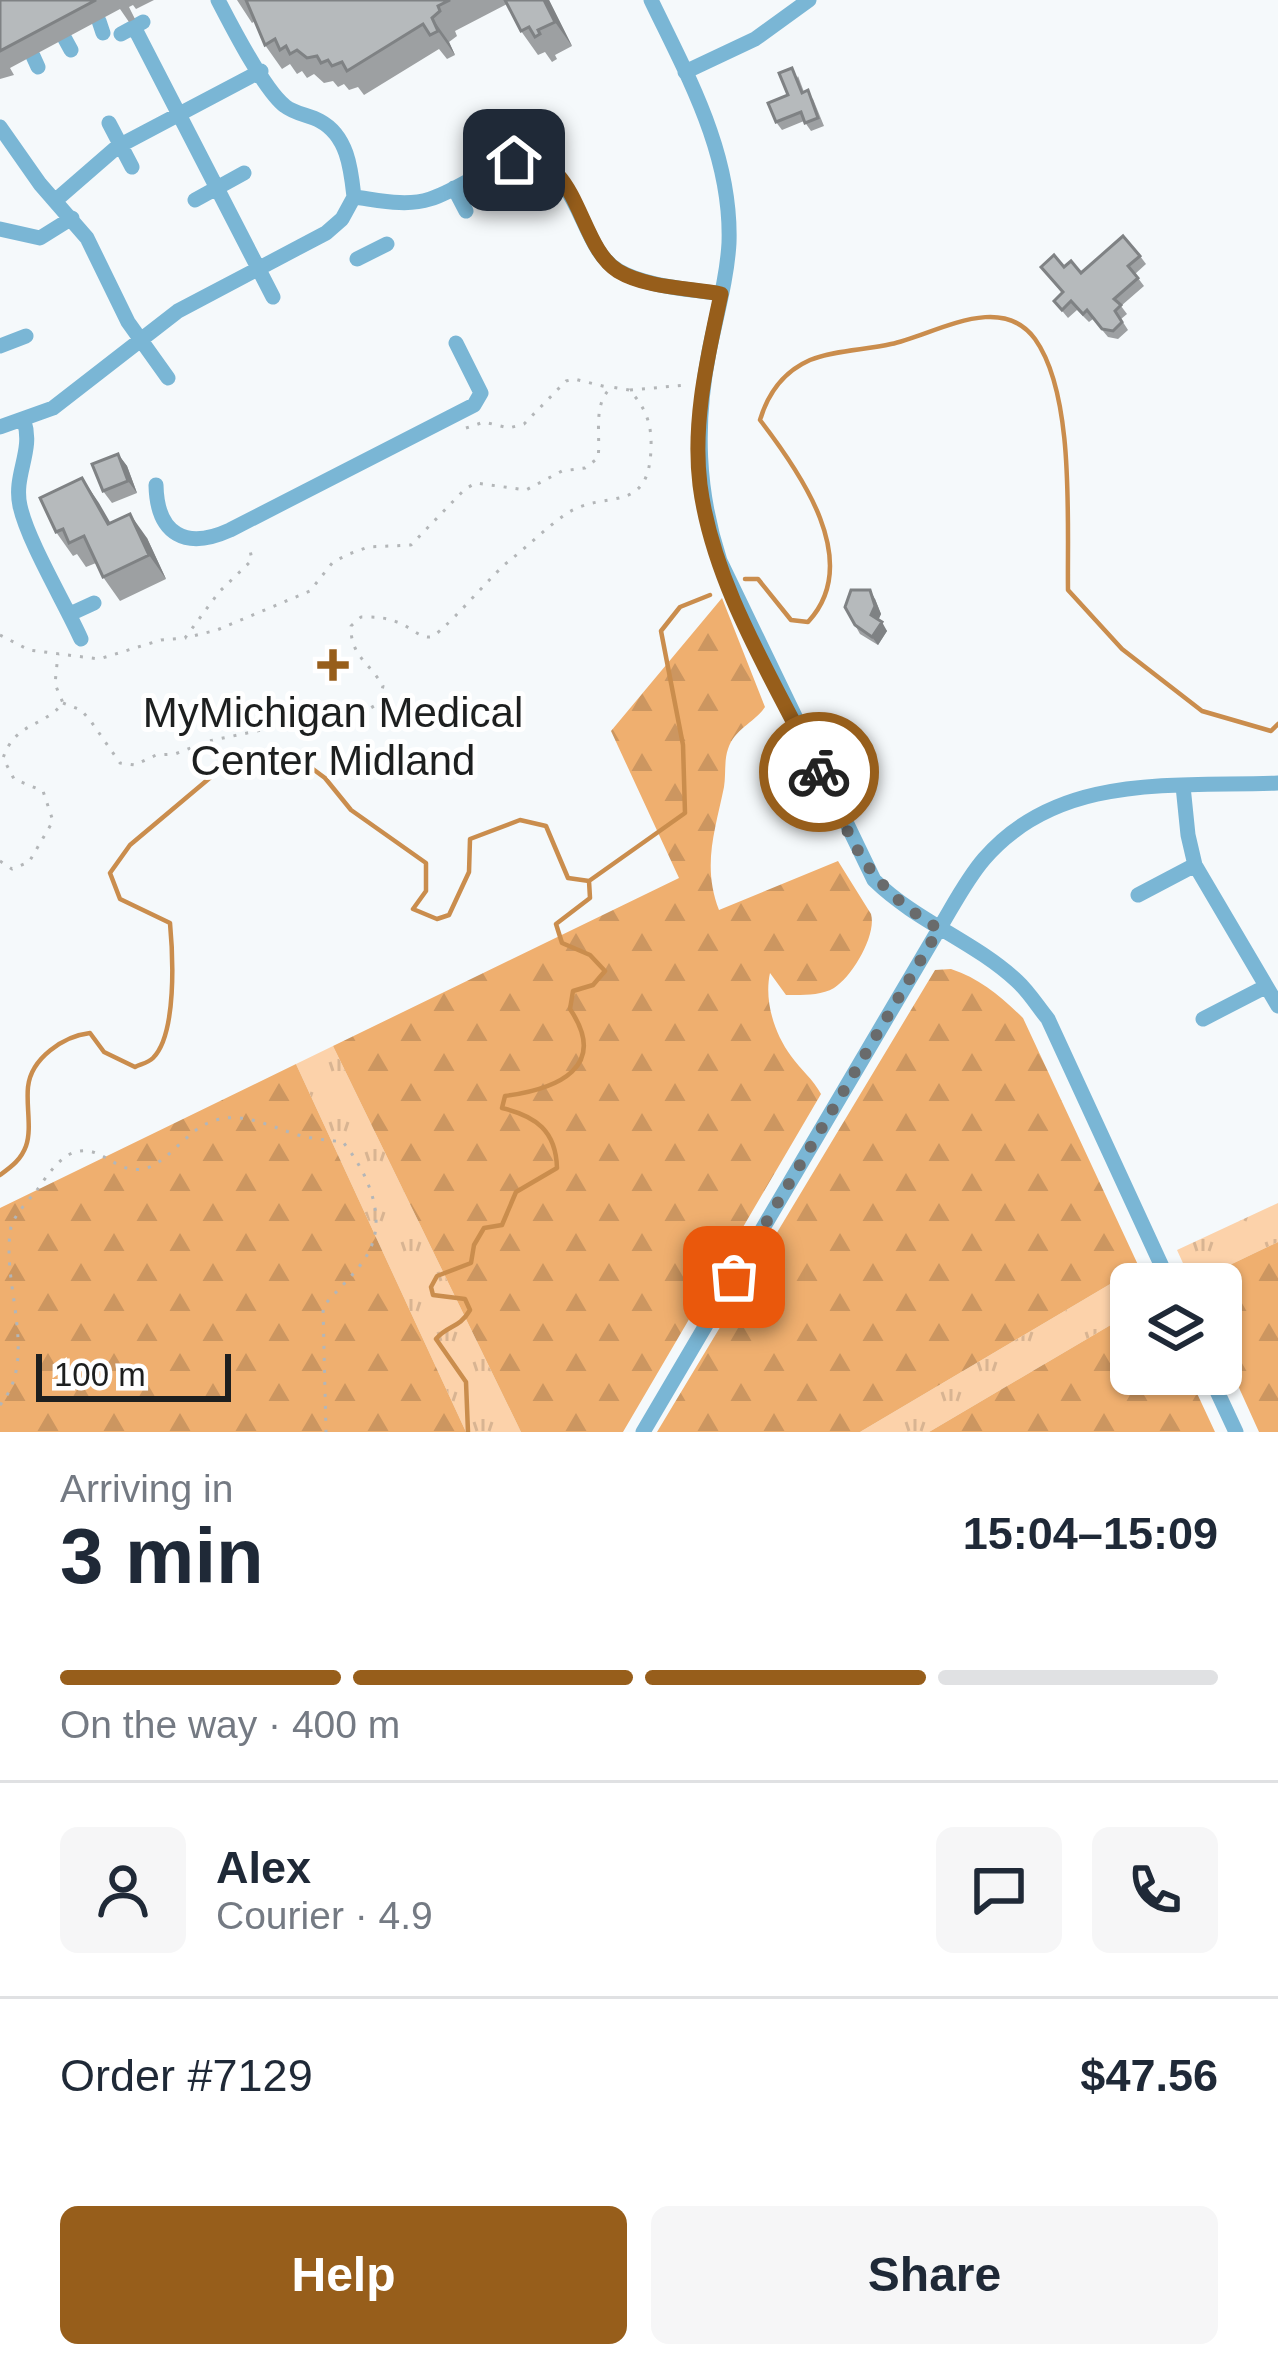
<!DOCTYPE html>
<meta charset="utf-8">
<style>
body{margin:0;font-family:Arial,sans-serif;background:#f6f6f7;color:#1f2937;height:100vh;display:flex;flex-direction:column;font-size:45px;white-space:nowrap}
*{box-sizing:border-box;margin:0}
p{font-size:39px;color:#747a83}
.icon{flex:none;width:66px;height:66px;fill:none;stroke:currentColor;stroke-width:2;stroke-linecap:round;stroke-linejoin:round}
.map{position:relative;height:1432px;overflow:hidden}
.side{display:flex;flex-direction:column;background:#fff;flex:1}
.side>*{flex:none}
.controls{position:absolute;left:1110px;top:1263px;display:grid;gap:24px}
.controls a{display:grid;place-items:center;width:132px;height:132px;border-radius:18px;background:#fff;box-shadow:0 3px 9px #0004;font-size:60px}
.scale{position:absolute;left:36px;bottom:30px;width:195px;box-sizing:border-box;padding-left:12px;border:6px solid #1d1f1f;border-top:0;font-size:33px;line-height:42px;white-space:nowrap;color:#1d1f1f;-webkit-text-stroke:9px #fff;paint-order:stroke}
.pin{position:absolute;display:grid;place-items:center;width:102px;height:102px;color:#fff;margin:-51px;border-radius:24px;box-shadow:0 6px 18px #0006}
.courier{position:absolute;display:grid;place-items:center;width:120px;height:120px;margin:-60px;border:9px solid #975e1b;border-radius:50%;background:#fff;color:#222;box-shadow:0 3px 15px #0007}
.summary em{font-style:normal;font-weight:700}
.summary div{display:flex;flex-direction:column-reverse}
.summary{display:flex;align-items:center;justify-content:space-between;height:204px;padding:0 60px}
h1{font-size:78px;font-weight:700;line-height:90px}
.bar{display:grid;grid-template-columns:repeat(4,1fr);gap:18px 12px;align-content:center;height:144px;padding:0 60px}
.bar i{height:15px;border-radius:9px;background:#e0e1e3}
.bar .active{background:#975e1b}
.bar p{grid-column:span 4}
.line{display:flex;align-items:center;gap:30px;padding:0 60px;border-top:3px solid #e0e1e3}
.line div{flex:1}
.round{display:grid;place-items:center;flex:none;width:126px;height:126px;border-radius:18px;background:#f6f6f7}
.action{display:flex;gap:24px;margin-top:auto;padding:24px 60px}
.action a{flex:1;height:138px;border-radius:18px;background:#975e1b;color:#fff;font-size:48px;font-weight:700;line-height:138px;text-align:center}
.action a+a{background:#f6f6f7;color:#1f2937}
.map>svg:first-child{display:block}
</style>
<div class="map">
<svg width="1278" height="1432" viewBox="0 0 1278 1432">
<defs>
<pattern id="grass-tufts" width="24" height="20" patternUnits="userSpaceOnUse" patternTransform="scale(3)"><rect width="24" height="20" fill="#fcd2aa"/><path d="M3 7l-1-3M5 7V3M7 7l1-3M15 17l-1-3M17 17v-4M19 17l1-3" fill="none" stroke="#d8b492"/></pattern>
<pattern id="forest-firs" width="22" height="20" patternUnits="userSpaceOnUse" patternTransform="scale(3)"><rect width="22" height="20" fill="#efaf6f"/><path d="M5 1l3.5 6h-7zM16 11l3.5 6h-7z" fill="#cc9660"/></pattern>
</defs>
<rect width="100%" height="100%" fill="#f5f9fb"/>
<path fill="url(#grass-tufts)" d="M333 1046 521 1432H466L296 1064Z
M1278 1203V1242L1192 1283 1177 1250Z
M1139 1267 1147 1284H1131V1313L929 1432H860Z"/>
<path fill="url(#forest-firs)" d="M722 598 765 707C754 723 735 728 728 749 724 760 726 775 724 787 715 831 702 866 719 910L838 861 871 914C877 935 852 977 834 988 820 996 801 995 786 995L770 973C764 1000 774 1033 791 1056 801 1070 813 1079 821 1094L623 1432H521L333 1046 679 878 611 731Z
M951 969C981 979 1000 996 1023 1018L1139 1267 860 1432H657L935 970Z
M296 1064 466 1432H0V1208Z
M1278 1242V1432H1259L1221 1348V1284L1192 1283Z
M1131 1313V1374H1188L1215 1432H929Z"/>
<g fill="none" stroke-linecap="round" stroke-linejoin="round">
<path stroke="#ca8d4d" stroke-width="4.5" d="M745 579H758L791 620 808 622C864 562 800 472 760 420 768 393 783 372 810 360 834 350 866 350 891 344 934 335 1000 291 1035 339 1075 395 1067 521 1068 590L1122 649 1202 711 1271 731 1278 724
M0 1175C11 1167 21 1160 26 1146 32 1129 26 1106 28 1087 31 1058 64 1036 90 1033L104 1052 135 1067C141 1064 148 1063 153 1058 177 1034 173 955 170 923L120 899 110 873 130 845 224 766 268 752 302 761 325 778 351 810 426 863V891L413 909 437 919 449 915 469 872 470 839 520 820 546 826 568 878 589 881 685 813 683 745 661 631 680 607 710 595
M468 1432 466 1382 436 1339C447 1325 459 1329 470 1310L465 1299 433 1295 431 1287 437 1276 471 1263 474 1245 484 1228 502 1225 516 1192 557 1168C556 1131 536 1116 502 1108L505 1096C558 1089 609 1067 570 1009L573 991 593 985 605 971 590 955 562 943 556 924 590 898 589 881"/>
<path stroke="#b3b6b8" stroke-width="3" stroke-dasharray="3 9" stroke-linecap="butt" d="M630 390 687 385
M466 428 484 422 509 428 524 424 566 381 574 379 607 387
M0 635 29 650 99 659 161 640 185 638 219 592 252 560 250 550
M63 703 81 710 90 720 120 763 135 765 156 755 175 754 209 741 271 728 339 727 379 703 383 686C370 663 350 656 351 626L361 617C374 617 385 617 397 622 408 625 419 638 430 637 440 637 493 573 509 561 528 546 547 527 566 514 605 488 649 517 651 448 652 425 646 407 629 390L612 387C592 403 601 435 598 458L585 468 562 471 526 490 476 483 465 489 411 545 368 547 349 554 333 562 310 591 217 630 185 638
M0 861 12 869 29 862 53 821 43 791 14 779 3 758C16 721 43 728 63 703L55 684 58 654
M0 1405C40 1358 0 1283 11 1227 15 1214 28 1201 37 1190 47 1176 59 1157 75 1152 102 1144 115 1174 143 1169 164 1165 183 1137 202 1126 236 1107 265 1125 298 1135 312 1139 328 1140 343 1142 365 1169 386 1212 371 1247 363 1268 337 1289 323 1307L326 1432"/>
<path stroke="#7ab6d5" stroke-width="15" d="M218 0C231 25 264 90 285 106 295 114 309 115 320 121 348 136 351 170 354 197
M651 0C688 77 732 154 729 243 727 279 716 317 709 352 695 424 697 491 720 561L874 880C917 922 974 941 1017 981 1029 992 1038 1007 1048 1019L1170 1284
M99 21 103 33
M134 27 273 297
M121 34 143 22
M65 39 71 50
M33 56 38 67
M685 72 755 39 809 0
M109 123 132 167
M0 127 40 184 87 238 128 322 168 378
M454 188 466 211
M354 197C378 200 406 207 430 199 465 188 497 156 536 159 583 185 582 250 619 271 647 287 690 289 721 294
M56 200 117 147 261 71
M195 200 244 173
M0 229 40 238 72 218
M357 259 387 244
M0 346 26 336
M24 421C34 451 13 475 20 506 28 542 65 603 81 639
M0 427 53 408 178 311 326 233 342 219 354 197
M156 485C157 535 186 550 230 530L474 405 481 393 456 343
M70 614 94 603
M1183 786 1188 835 1195 865 1278 1006
M1138 895 1195 865
M1203 1019 1265 987
M1209 1374 1236 1432
M643 1432 939 929C953 906 966 880 984 859 1059 772 1175 787 1278 783"/>
</g>
<path fill="#9da0a2" d="M0 0H154L136 9 133 5 129 7 135 19 129 22 120 9 10 68 14 75 0 79Z
M237 0H549L572 46 555 55 557 59 552 62 545 52 538 55 521 31 507 4 455 31 457 36 449 42 455 55 447 59 439 49 364 95 358 87 349 90 344 84 338 87 333 81 324 83 314 74 307 78 302 71 297 74 290 64 282 69 265 45 255 21 252 23Z
M798 76 804 92 813 99 824 126 811 131 804 121 782 130 776 122Z
M1140 256 1146 264 1135 274 1144 286 1121 306 1127 314 1121 319 1128 330 1118 339 1108 337 1093 319 1089 322 1077 310 1068 318 1054 301 1062 293 1041 267H1064L1081 273Z
M118 454 127 466 137 493 112 503 103 491Z
M82 478 110 523 147 538 166 579 120 601 103 577 96 563 86 567 77 554 73 556 56 532Z
M875 599 881 614 878 620 887 631 878 645 860 634 855 625Z"/>
<path fill="#7f8284" d="M544 0H549L572 46 555 22Z
M432 18 449 42 455 55 438 31Z
M118 454 127 466 137 493 128 481Z
M82 478 99 503 125 548 108 524Z
M130 514 147 538 166 579 149 555Z
M870 590 875 599 881 614 877 623 871 615Z
M882 622 887 631 878 645 872 637Z"/>
<path fill="#b6babc" stroke="#7f8284" stroke-width="3" d="M0 0H96L0 51Z
M246 0H450L438 6 440 11 432 18 438 31 430 35 423 24 347 71 342 62 332 66 328 60 321 63 317 56 307 58 297 50 290 54 286 46 280 50 275 39 265 45Z
M505 0H544L555 22 538 30 540 34 535 37 529 27 521 31Z
M792 68 802 93 808 90 818 118 805 123 801 112 776 122 768 103 788 95 779 73Z
M1123 236 1140 256 1128 266 1138 278 1114 299 1121 305 1115 311 1122 322 1113 331 1102 329 1087 310 1083 314 1071 301 1062 310 1054 301 1063 292 1041 267 1054 255 1064 267 1071 261 1081 273Z
M118 454 128 481 103 491 92 464Z
M82 478 108 524 130 514 149 555 103 577 84 536 69 543 63 529 56 532 40 498Z
M851 590H870L875 606 871 615 882 622 872 637 855 625 845 607Z"/>
<g fill="none" stroke-linecap="round" stroke-linejoin="round">
<path stroke="#696b6c" stroke-width="12" stroke-dasharray="0 21.6" d="M734 1277 939 929C864 883 856 847 819 772"/>
<path stroke="#975e1b" stroke-width="15" d="M514 160C579 149 577 246 618 271 646 288 690 288 721 294 708 356 692 421 700 485 713 586 775 682 819 772"/>
</g>
<path fill="#975e1b" stroke="#fff" stroke-width="4.5" d="M327 647h12v12h12v12h-12v12h-12v-12h-12v-12h12z"/>
<g text-anchor="middle" dominant-baseline="central" stroke-width="10" stroke-linejoin="round" paint-order="stroke">
<g font-size="42" fill="#1d1f1f" stroke="#fff">
<text x="333" y="712">MyMichigan Medical<tspan x="333" dy="48">Center Midland</tspan></text>
</g>
</g>
</svg>
<div class="controls">
<a><svg class="icon" aria-label="layers" viewBox="0 0 24 24"><path d="M12 4l9 5-9 5-9-5zM3 14l9 5 9-5"/></svg></a>
</div>
<div class="scale">100 m</div>
<div class="pin" style="left:734px;top:1277px;background:#ea580c"><svg class="icon" aria-label="bag" viewBox="0 0 24 24"><path d="M5 8h14l-1 12H6zM9 8a3 3 0 0 1 6 0"/></svg></div>
<div class="pin" style="left:514px;top:160px;background:#1f2937"><svg class="icon" aria-label="home" viewBox="0 0 24 24"><path d="M3 11l9-7 9 7M6 9v11h12V9"/></svg></div>
<div class="courier" style="left:819px;top:772px"><svg class="icon" aria-label="bike" viewBox="0 0 24 24"><circle cx="6" cy="16" r="4"/><circle cx="18" cy="16" r="4"/><path d="M6 16l4-8h5l3 8M10 8l3 8H6M13 5h3"/></svg></div>
</div>
<section class="side">
<div class="summary"><div><h1>3 min</h1><p>Arriving in</p></div><em>15:04–15:09</em></div>
<div class="bar"><i class="active"></i><i class="active"></i><i class="active"></i><i></i><p>On the way · 400 m</p></div>
<div class="line" style="height:216px"><a class="round"><svg class="icon" aria-label="person" viewBox="0 0 24 24"><circle cx="12" cy="8" r="4"/><path d="M4 21q1-7 8-7t8 7"/></svg></a><div><b>Alex</b><p>Courier · 4.9</p></div><a class="round"><svg class="icon" aria-label="chat" viewBox="0 0 24 24"><path d="M4 5h16v11H9l-5 4z"/></svg></a><a class="round"><svg class="icon" aria-label="phone" viewBox="0 0 24 24"><path d="M5 4h4l2 5-3 2q2 4 5 5l2-3 5 2v4C11 20 4 13 5 4z"/></svg></a></div>
<div class="line" style="height:156px"><div>Order #7129</div><b>$47.56</b></div>
<div class="action"><a>Help</a><a>Share</a></div>
</section>
